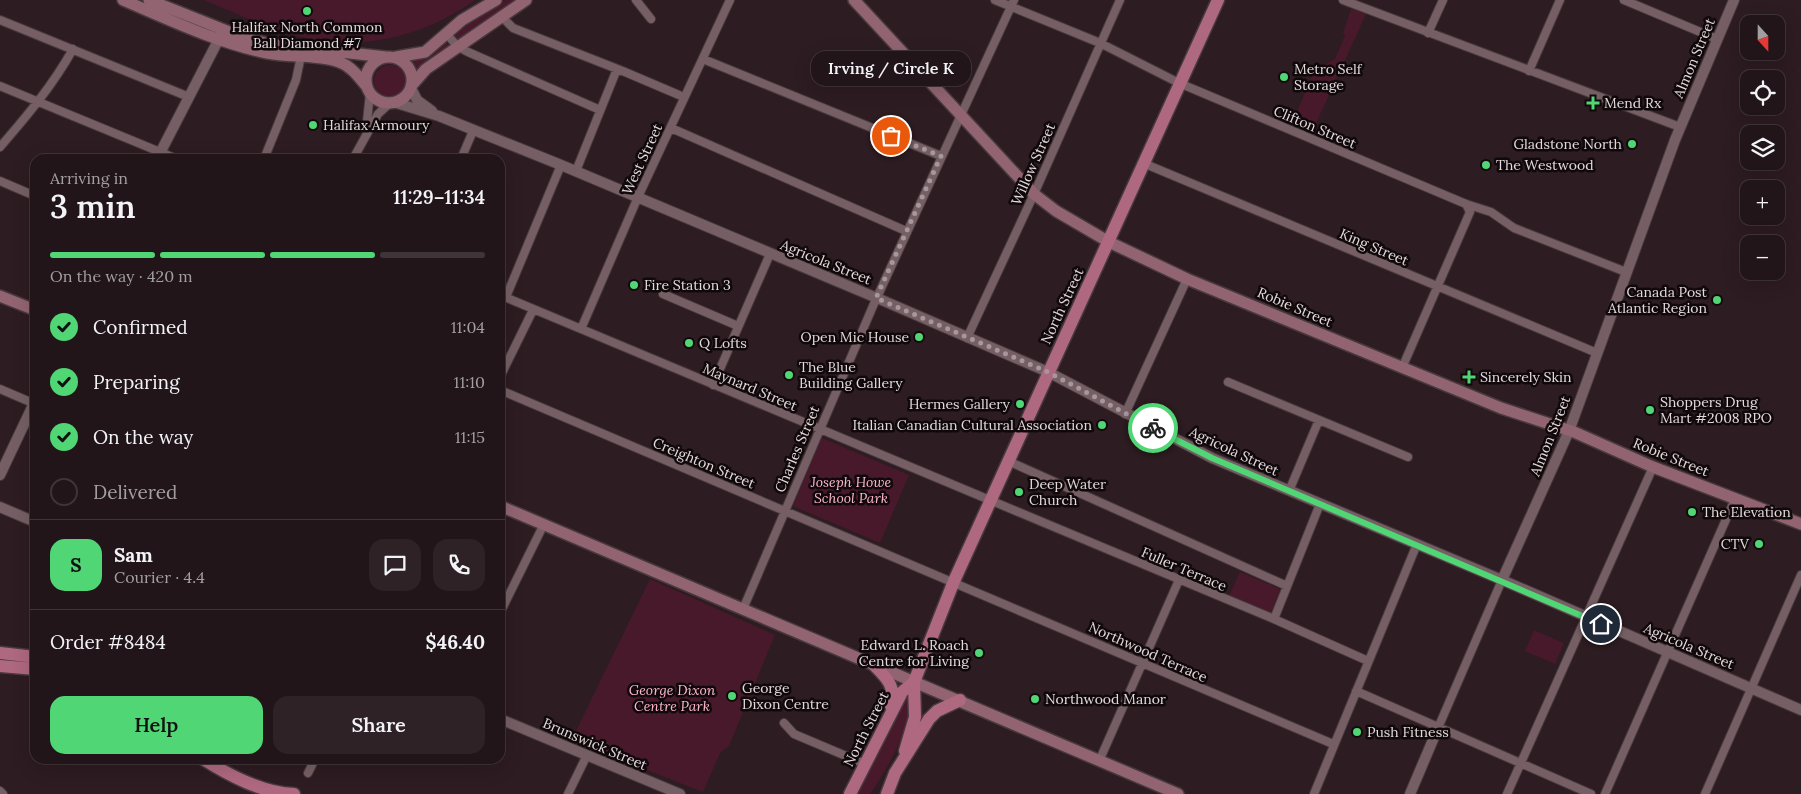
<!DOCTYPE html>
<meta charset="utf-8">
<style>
body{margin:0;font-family:Lora,serif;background:#2e2226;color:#f1f3f6;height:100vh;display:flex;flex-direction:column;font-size:19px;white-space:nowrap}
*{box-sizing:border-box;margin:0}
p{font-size:16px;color:#a29fa2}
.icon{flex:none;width:28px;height:28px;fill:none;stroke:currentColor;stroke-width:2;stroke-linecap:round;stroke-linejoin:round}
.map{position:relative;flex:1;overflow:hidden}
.side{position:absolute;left:30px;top:154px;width:475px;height:610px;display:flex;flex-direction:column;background:#221519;border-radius:15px;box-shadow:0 5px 20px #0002,0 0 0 1px #3f3438}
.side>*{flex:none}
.needle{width:32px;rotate:159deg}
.controls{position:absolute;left:1740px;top:15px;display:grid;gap:10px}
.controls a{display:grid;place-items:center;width:45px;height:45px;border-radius:10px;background:#221519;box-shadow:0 5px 20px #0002,0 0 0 1px #3f3438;font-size:25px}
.pin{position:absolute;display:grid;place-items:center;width:42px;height:42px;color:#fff;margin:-21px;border:2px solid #fff;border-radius:50%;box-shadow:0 1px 5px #0007}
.courier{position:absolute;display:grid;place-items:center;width:50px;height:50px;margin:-25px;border:4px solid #50d674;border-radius:50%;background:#fff;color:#222;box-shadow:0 1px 6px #0007}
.bubble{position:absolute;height:35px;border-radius:15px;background:#221519;box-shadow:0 5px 20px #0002,0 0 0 1px #3f3438;font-size:16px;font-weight:600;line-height:35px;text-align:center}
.head em{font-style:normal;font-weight:600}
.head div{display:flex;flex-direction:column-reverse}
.head{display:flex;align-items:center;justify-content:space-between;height:85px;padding:0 20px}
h1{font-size:32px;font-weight:600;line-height:38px}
.bar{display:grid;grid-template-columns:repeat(4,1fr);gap:8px 5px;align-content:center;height:60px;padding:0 20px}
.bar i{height:6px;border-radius:4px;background:#3f3438}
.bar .active{background:#50d674}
.bar p{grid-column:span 4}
.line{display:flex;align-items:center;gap:12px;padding:0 20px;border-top:1px solid #3f3438}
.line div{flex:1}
.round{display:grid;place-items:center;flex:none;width:52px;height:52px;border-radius:15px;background:#2e2226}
ol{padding:0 20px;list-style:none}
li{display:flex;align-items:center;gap:15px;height:55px}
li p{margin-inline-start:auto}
li .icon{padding:5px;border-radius:50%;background:#50d674;color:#111;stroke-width:4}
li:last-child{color:#a29fa2}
li i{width:28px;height:28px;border:2px solid #3f3438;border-radius:50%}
.primary-button{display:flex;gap:10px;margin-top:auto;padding:10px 20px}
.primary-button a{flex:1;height:58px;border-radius:15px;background:#50d674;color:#111;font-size:20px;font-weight:600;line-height:58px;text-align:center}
.primary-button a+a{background:#2e2226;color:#f1f3f6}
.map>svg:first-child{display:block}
</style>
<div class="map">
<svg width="1801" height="794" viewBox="0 0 1801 794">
<rect width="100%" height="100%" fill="#2d1c21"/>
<path fill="#48192b" d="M204 0H475C422 38 356 53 293 35 263 26 233 12 204 0Z
M505 0H516L458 41 454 34 464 23Z
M1351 9 1366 14 1313 130 1293 122 1314 70 1335 59 1345 36 1343 33Z
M445 42 449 45V48L415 74 408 61 423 57Z
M374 81a16 16 0 1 1 32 0a16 16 0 1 1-32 0Z
M822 438 909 475 880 543 793 506Z
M1240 572 1280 589 1271 613 1229 596Z
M650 579 775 635 729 746 720 753 703 792 577 743 578 740 573 737Z
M1534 630 1564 643 1555 664 1525 651Z
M908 695C917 720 885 773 870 794H857Z"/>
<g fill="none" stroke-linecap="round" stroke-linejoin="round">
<g stroke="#47393d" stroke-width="10">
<path id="minor" d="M636 0 651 19
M995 0 1100 43 1179 83 1466 204 1491 212 1514 228 1626 272
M1343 0 1680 127
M1624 0 1717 39
M502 17 513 28 625 72 679 95
M0 20 189 97
M446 33 457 46 468 52 600 110
M1428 33 1443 0
M703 59 941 156
M1529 71 1560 0
M0 86 177 159
M671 128 906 231
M366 131 370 93
M0 147C27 116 53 85 73 49
M264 159 296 80 301 56
M353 159 378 114 390 103
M461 159 473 131
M1143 163 1597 353
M576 171 617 69
M0 181 35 196
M663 294 738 326
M500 295 1274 619 1368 661
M506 297 561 165
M581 329 638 197 730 0
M967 338 1034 194 1120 0
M1402 368 1470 212 1466 204
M500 377 533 310
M1228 382 1408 457
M713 385 770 254
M0 389 35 404
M500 390 1333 744
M1125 414 1187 279
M1008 461 1287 586
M1289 491 1319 420
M743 609 873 306 1014 0
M500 613 544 524
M1274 619 1320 504
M1356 691 1591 794
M784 723 794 734 865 764
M1438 728 1502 580
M1100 759 1179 580
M308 773 315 759
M0 791 3 794
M568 794 587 755
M1314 794 1417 544
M1507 794 1653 467
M1605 794 1735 499
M1705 794 1801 575"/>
</g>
<g stroke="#47393d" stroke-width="12">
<path id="tertiary" d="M411 88 417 100 432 111
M393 102 439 116 561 165 884 301 1048 372 1212 458 1502 580 1801 710
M157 159 222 33
M0 475 35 401
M0 507 35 522
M1502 580 1569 431 1675 140 1734 0
M500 719 680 794
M1410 794 1438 728"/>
</g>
<g stroke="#47393d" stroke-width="14">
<path id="secondary" d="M123 0C170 20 216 42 266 53 290 58 316 54 339 62 351 66 359 77 367 87
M149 0 242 37 269 44 386 57
M854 0 1034 194 1056 211 1109 242 1187 279 1501 408 1574 432 1653 467 1801 524
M366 80a23 23 0 1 1 46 0a23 23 0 1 1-46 0Z
M396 57 425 52 462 20 496 0
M411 86 426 69 526 0
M0 296 35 310
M500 506 1178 794"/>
</g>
<g stroke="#47393d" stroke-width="15">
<path id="primary" d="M0 653 35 657
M874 665C887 678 896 686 891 706
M0 666 35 669
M905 751 915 717 914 682
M203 759C230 776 262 793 294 794
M850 794 902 692 914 682 954 581 1218 0
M887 794 895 773 929 719 937 711 960 700"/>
</g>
<use href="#minor" stroke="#755f65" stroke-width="8"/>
<use href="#tertiary" stroke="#755f65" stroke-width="10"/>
<use href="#secondary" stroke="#926472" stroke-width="11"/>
<use href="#primary" stroke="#ae687f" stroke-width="12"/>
</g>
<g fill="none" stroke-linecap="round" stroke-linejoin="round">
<path stroke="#a5979b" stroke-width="5" stroke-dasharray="0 9" d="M891 136 941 156 876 298 1048 372 1153 428"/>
<path stroke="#50d674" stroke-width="6" d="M1153 428 1212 458 1601 624"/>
</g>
<g fill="#50d674" stroke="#10090b" stroke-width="2">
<circle cx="307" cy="11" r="5"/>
<circle cx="1284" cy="77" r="5"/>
<path d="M1590.5 95.5h5v5h5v5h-5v5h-5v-5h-5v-5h5z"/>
<circle cx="313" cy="125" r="5"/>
<circle cx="1632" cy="144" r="5"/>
<circle cx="1486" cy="165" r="5"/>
<circle cx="634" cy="285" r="5"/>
<circle cx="1717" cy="300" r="5"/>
<circle cx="919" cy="337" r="5"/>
<circle cx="689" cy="343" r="5"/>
<circle cx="789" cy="375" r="5"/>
<path d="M1466.5 369.5h5v5h5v5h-5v5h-5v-5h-5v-5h5z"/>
<circle cx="1020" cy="404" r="5"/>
<circle cx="1650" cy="410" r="5"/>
<circle cx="1102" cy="425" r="5"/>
<circle cx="1019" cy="492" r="5"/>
<circle cx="1692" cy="512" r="5"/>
<circle cx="1759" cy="544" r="5"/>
<circle cx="979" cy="653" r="5"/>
<circle cx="732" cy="696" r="5"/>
<circle cx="1035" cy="699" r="5"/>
<circle cx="1357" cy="732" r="5"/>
</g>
<g text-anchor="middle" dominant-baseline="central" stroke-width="5" stroke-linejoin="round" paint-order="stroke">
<g font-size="14" fill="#e5d9dc" stroke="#10090b" text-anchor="start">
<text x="307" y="27" text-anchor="middle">Halifax North Common<tspan x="307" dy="16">Ball Diamond #7</tspan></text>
<text x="1294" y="69">Metro Self<tspan x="1294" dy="16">Storage</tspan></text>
<text x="1604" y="103">Mend Rx</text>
<text x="323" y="125">Halifax Armoury</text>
<text x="1622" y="144" text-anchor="end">Gladstone North</text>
<text x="1496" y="165">The Westwood</text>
<text x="644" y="285">Fire Station 3</text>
<text x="1707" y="292" text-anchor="end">Canada Post<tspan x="1707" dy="16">Atlantic Region</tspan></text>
<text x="909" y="337" text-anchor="end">Open Mic House</text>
<text x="699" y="343">Q Lofts</text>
<text x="799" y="367">The Blue<tspan x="799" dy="16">Building Gallery</tspan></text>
<text x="1480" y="377">Sincerely Skin</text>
<text x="1660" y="402">Shoppers Drug<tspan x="1660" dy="16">Mart #2008 RPO</tspan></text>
<text x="1010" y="404" text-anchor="end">Hermes Gallery</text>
<text x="1092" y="425" text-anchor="end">Italian Canadian Cultural Association</text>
<text x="1029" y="484">Deep Water<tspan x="1029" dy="16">Church</tspan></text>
<text x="1702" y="512">The Elevation</text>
<text x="1749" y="544" text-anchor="end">CTV</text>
<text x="969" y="645" text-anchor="end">Edward L. Roach<tspan x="969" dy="16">Centre for Living</tspan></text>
<text x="742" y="688">George<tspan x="742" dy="16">Dixon Centre</tspan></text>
<text x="1045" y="699">Northwood Manor</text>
<text x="1367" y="732">Push Fitness</text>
</g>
<g font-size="14" fill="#e5d9dc" stroke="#10090b">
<text transform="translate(1694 58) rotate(-67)">Almon Street</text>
<text transform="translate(1315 127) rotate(23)">Clifton Street</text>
<text transform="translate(642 159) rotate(-65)">West Street</text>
<text transform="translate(1033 164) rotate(-66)">Willow Street</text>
<text transform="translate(1374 247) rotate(23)">King Street</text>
<text transform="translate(826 262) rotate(22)">Agricola Street</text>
<text transform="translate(1062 306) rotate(-65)">North Street</text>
<text transform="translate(1295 307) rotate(23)">Robie Street</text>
<text transform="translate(750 387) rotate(23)">Maynard Street</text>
<text transform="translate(1550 436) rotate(-68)">Almon Street</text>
<text transform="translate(797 449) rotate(-67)">Charles Street</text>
<text transform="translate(1234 451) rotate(25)">Agricola Street</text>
<text transform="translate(1671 457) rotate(22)">Robie Street</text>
<text transform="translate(704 463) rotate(23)">Creighton Street</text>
<text transform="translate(1184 569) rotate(23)">Fuller Terrace</text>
<text transform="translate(1689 646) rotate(23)">Agricola Street</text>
<text transform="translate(1148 652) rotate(24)">Northwood Terrace</text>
<text transform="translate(866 729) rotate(-63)">North Street</text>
<text transform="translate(595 744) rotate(23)">Brunswick Street</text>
</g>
<g font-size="14" font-style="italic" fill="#feb7cd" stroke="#10090b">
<text x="851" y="482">Joseph Howe<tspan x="851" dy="16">School Park</tspan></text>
<text x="672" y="690">George Dixon<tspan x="672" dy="16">Centre Park</tspan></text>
</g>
</g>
</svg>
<div class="controls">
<a><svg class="needle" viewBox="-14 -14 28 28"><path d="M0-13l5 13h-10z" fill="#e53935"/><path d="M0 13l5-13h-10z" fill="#a29fa2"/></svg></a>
<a><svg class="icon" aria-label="locate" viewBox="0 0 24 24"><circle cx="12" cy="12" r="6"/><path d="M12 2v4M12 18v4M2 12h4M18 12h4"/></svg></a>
<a><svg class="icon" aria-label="layers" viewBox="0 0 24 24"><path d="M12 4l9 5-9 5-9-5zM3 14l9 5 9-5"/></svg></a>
<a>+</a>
<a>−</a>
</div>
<div class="pin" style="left:891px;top:136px;background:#ea580c"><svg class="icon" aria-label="bag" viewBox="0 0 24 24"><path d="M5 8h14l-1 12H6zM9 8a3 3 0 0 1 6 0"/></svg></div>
<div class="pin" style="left:1601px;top:624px;background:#1f2937"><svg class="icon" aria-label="home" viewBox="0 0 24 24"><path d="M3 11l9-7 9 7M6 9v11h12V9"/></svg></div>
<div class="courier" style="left:1153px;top:428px"><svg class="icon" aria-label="bike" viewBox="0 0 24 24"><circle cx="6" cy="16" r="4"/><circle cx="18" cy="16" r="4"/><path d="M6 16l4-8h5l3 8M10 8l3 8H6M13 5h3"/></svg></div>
<div class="bubble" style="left:811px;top:51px;width:160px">Irving / Circle K</div>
<section class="side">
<div class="head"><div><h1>3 min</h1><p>Arriving in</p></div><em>11:29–11:34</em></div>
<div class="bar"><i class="active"></i><i class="active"></i><i class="active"></i><i></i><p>On the way · 420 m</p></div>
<ol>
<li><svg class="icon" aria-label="check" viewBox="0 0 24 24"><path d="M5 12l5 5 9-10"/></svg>Confirmed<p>11:04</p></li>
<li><svg class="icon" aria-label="check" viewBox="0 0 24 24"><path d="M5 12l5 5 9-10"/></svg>Preparing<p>11:10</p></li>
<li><svg class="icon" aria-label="check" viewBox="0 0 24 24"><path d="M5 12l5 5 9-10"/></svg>On the way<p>11:15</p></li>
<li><i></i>Delivered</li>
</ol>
<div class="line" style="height:90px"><b class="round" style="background:#50d674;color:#111">S</b><div><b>Sam</b><p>Courier · 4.4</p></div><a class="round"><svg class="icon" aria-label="chat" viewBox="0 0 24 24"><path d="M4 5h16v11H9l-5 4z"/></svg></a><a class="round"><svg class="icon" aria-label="phone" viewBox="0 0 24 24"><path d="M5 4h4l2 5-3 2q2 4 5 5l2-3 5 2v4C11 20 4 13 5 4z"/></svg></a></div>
<div class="line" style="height:65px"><div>Order #8484</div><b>$46.40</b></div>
<div class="primary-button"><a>Help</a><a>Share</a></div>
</section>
</div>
